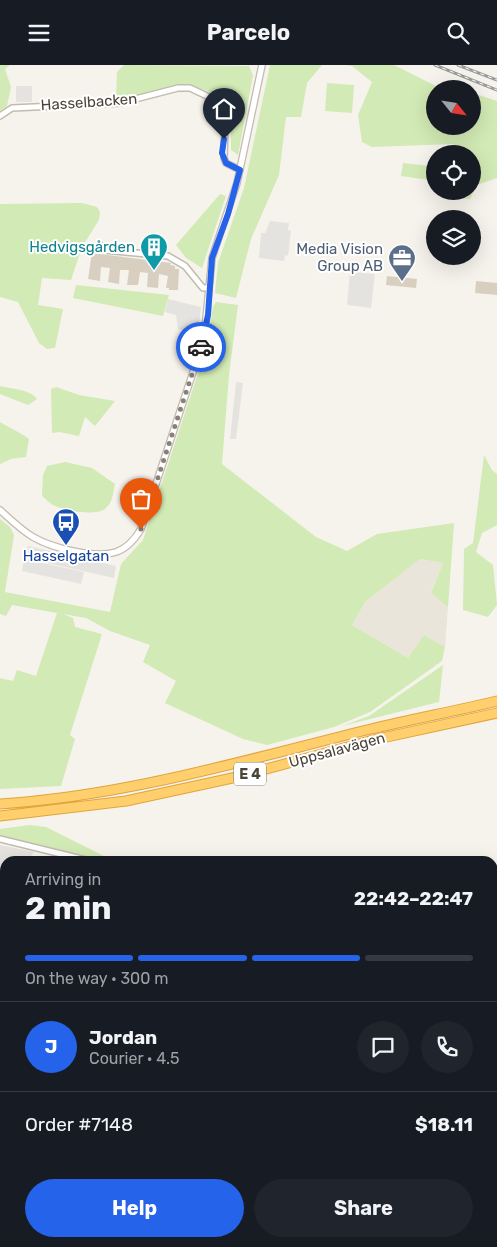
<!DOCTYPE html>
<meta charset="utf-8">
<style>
body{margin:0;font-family:Rubik,sans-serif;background:#20242c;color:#f1f3f6;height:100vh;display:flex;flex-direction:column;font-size:19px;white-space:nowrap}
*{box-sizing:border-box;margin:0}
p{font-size:16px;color:#9ea1a6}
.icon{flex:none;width:28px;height:28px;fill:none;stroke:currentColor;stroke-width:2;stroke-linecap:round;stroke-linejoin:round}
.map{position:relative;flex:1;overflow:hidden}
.sheet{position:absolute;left:0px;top:791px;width:498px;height:391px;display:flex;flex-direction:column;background:#171b24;border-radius:15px 15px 0 0;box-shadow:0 5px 20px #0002}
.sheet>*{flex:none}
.needle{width:32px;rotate:120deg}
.fabs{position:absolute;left:426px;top:15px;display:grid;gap:10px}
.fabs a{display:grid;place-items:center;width:55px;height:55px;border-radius:50%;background:#171b24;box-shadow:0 5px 20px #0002;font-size:25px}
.pin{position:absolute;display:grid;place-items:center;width:42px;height:42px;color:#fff;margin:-51px -21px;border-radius:50% 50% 50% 0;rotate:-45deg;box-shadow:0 0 5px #0007}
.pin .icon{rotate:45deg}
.courier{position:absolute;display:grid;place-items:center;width:50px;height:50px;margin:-25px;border:4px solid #2563eb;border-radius:50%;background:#fff;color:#222;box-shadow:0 1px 6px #0007}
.overview em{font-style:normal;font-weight:700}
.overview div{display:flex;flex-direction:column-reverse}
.overview{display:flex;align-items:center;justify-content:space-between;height:85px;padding:0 25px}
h1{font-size:32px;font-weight:700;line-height:38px}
.bar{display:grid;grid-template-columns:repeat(4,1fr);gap:8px 5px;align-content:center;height:60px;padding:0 25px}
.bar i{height:6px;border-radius:4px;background:#363941}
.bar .active{background:#2563eb}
.bar p{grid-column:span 4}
.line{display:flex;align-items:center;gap:12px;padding:0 25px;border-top:1px solid #363941}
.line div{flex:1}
.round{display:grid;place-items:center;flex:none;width:52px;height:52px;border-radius:26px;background:#20242c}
.action{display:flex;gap:10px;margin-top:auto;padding:10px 25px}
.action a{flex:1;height:58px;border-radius:30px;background:#2563eb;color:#fff;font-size:20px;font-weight:700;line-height:58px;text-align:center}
.action a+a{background:#20242c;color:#f1f3f6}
header{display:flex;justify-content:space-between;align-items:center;height:65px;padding:0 25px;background:#171b24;font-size:22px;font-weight:700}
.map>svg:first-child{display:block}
</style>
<header><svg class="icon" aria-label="menu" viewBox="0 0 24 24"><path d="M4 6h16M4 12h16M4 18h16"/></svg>Parcelo<svg class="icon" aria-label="search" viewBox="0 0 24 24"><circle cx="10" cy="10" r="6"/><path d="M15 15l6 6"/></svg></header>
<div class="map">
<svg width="497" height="1182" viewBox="0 0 497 1182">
<rect width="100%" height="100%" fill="#f6f3ec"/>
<path fill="#eae5da" d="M420 494 443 498 431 527 448 542 445 582 424 570 408 593 352 560 365 537Z"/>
<path fill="#e6e2dd" d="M0 780 34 787 28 796H5V810L0 814Z"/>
<path fill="#d2eab5" d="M0 0H10L5 4 11 22 7 41 0 46Z
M124 0 249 1 253 10 238 90 231 85V57L221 38 208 26 186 20 141 31 116 34 117 7Z
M270 0H322L307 18 301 52H286L279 110 251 174 236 233 215 228 218 198 244 123Z
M345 0H394L438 22 444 18 461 24H435V61H472L473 28 497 36V113L477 120 470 134 448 133 449 126H472V89H453L454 79 372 82 362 77 358 50 372 17 352 1Z
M327 18 354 20 352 48 325 46Z
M403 98 430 101 429 115 401 111Z
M220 129 226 131 202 203 186 193 176 180Z
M82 138 97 142 100 147 99 155 82 182 71 215 42 213 38 240 63 244 55 283 47 284 39 278 18 237 0 232V139Z
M76 220 169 230 163 251 73 233Z
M216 237 238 240 229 310 222 399 316 472 347 486 377 469 454 458 448 542 431 528 443 498 420 494 365 537 352 560 408 593 424 570 445 582 442 596 370 647 334 662 267 680 243 674 165 638 176 616 143 597 150 580 110 566 86 553 63 549 73 553 75 562 102 569 70 670 75 674 61 721 0 724V613L13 616 17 605 36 611 57 548 12 540 6 551 0 549V454L10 462 14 470 5 527 110 547 121 499 143 475 206 284 213 242Z
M0 321C11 324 30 324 37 334L28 340 0 329Z
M56 322 79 330 115 336 95 361 85 352 79 371 59 367 52 368 51 324Z
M0 357C3 359 28 372 29 374L26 392 11 394 0 399Z
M484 390 492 405 497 409V460L482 468 476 487 493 500 497 540 488 552 463 545 464 484 473 478Z
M65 397 92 403 115 419C113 427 113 438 105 444 95 451 65 446 55 441 50 439 46 434 42 431L43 410 47 401Z
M443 600 439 637 342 661 369 651Z
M30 760 46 762 114 796H103L42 780 0 772V764Z
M497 944V1047L492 1045V946Z
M60 1178H212L204 1182H62Z
M229 1178H311L313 1182H239Z
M357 1178H428L433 1182H361Z"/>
<path fill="#e5e3e0" d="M16 21H32V37H16Z
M270 156 289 158 288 165 291 166 288 191 285 190 284 196 259 193 261 168H265Z
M355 207 375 209 371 243 347 240 350 208Z
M168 234 201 242 198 269 178 264 176 250 165 247Z
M236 317 243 318 236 374H230Z
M28 481 116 501 114 513 25 493Z
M24 494 84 507 81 519 22 506Z"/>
<path fill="#d8cfc1" d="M92 188 171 198 170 200 175 201V204H179L178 225H169V223H166L168 211 159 209 158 223 147 222 148 208 140 207 138 220H127L129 205H120L119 219 108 217 110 203 101 202 100 216 88 214Z
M387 211 417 214 416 223 386 220Z
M476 216 497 218V230L475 228Z"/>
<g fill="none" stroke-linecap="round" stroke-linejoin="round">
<g stroke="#c2bbae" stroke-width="8">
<path id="minor" d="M0 51 12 43 120 38 178 23H190L209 32 216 39 222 49 225 60 224 93 226 98 240 105
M100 180 104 185 168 191 185 201 203 223H209
M0 774 90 796
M492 915H497
M492 1081 495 1084 492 1098"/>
</g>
<g stroke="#c2bbae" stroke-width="8">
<path id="tertiary" d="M0 445C11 455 21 465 33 472 52 483 95 494 116 487 128 483 135 474 141 464L204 274 212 193 237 118 262 0
M0 891 5 893
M492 934 497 932"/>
</g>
<g stroke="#e0a43c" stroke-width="11">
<path id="motorway" d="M0 739C127 731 248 694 371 664 413 654 455 646 497 636
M0 751 126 736 237 712 373 675 497 648"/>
</g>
<use href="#minor" stroke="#fff" stroke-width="5"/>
<use href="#tertiary" stroke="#fff" stroke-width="5.5"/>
<use href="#motorway" stroke="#ffcf6e" stroke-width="9"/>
<g stroke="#9a9a9a" stroke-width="3">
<path id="rail" d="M435 0 497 25
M458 0 497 15"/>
</g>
<use href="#rail" stroke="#fff" stroke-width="1" stroke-dasharray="4" stroke-linecap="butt"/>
</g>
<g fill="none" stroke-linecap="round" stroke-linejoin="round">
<path stroke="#878178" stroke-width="5" stroke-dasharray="0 9" d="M141 464 201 282"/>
<path stroke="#2563eb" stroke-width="6" d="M201 282 208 250 212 193 228 149 240 105 226 98 222 88 224 74"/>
</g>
<defs>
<g id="building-pin" transform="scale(1.4375)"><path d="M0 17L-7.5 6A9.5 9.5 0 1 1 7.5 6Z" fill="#0f9aa8" stroke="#fff"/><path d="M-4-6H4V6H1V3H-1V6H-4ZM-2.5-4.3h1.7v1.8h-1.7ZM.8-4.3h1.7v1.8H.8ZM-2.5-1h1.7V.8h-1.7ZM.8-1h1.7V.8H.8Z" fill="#fff"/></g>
<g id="office-pin" transform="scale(1.4375)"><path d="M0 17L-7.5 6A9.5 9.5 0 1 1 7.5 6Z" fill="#5c6f8a" stroke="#fff"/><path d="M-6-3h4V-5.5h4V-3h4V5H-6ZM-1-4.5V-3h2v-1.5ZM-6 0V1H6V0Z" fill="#fff"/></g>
<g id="bus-pin" transform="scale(1.4375)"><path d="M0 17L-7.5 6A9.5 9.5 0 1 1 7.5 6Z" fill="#1a4fb4" stroke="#fff"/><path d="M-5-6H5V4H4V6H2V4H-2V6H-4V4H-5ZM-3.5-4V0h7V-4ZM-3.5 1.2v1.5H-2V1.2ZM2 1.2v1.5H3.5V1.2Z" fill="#fff"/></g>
</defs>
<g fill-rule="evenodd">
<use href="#building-pin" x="154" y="182"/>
<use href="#office-pin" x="402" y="193"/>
<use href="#bus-pin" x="66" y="457"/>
</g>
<g text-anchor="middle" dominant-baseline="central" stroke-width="4" stroke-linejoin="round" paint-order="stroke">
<rect fill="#fff" stroke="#817c74" stroke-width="1" x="234" y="697.5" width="32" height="23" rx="4"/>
<g font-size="14" font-weight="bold" fill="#4b4439">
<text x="250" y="709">E 4</text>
</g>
<g font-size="15" fill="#4b4439" stroke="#fff">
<text transform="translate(89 37) rotate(-4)">Hasselbacken</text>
<text transform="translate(337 685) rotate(-15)">Uppsalavägen</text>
</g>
<g font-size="15" fill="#0d838f" stroke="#fff" text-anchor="end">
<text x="135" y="182">Hedvigsgården</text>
</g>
<g font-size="15" fill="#4e5e75" stroke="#fff" text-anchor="end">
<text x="383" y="184">Media Vision<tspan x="383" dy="17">Group AB</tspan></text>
</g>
<g font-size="15" fill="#164399" stroke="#fff">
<text x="66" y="491">Hasselgatan</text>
</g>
</g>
</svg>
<div class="fabs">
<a><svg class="needle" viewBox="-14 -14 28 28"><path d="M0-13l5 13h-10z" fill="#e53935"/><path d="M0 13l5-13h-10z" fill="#9ea1a6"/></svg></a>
<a><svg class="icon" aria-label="locate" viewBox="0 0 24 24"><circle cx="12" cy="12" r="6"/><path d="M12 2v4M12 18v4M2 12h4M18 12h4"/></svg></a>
<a><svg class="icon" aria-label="layers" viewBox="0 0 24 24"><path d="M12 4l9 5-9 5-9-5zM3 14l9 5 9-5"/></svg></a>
</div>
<div class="pin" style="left:141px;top:464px;background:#ea580c"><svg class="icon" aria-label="bag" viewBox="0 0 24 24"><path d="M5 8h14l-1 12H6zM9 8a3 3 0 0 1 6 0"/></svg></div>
<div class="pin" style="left:224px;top:74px;background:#1f2937"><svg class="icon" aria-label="home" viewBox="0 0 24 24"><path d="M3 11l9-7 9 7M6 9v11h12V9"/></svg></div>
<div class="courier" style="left:201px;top:282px"><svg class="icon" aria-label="car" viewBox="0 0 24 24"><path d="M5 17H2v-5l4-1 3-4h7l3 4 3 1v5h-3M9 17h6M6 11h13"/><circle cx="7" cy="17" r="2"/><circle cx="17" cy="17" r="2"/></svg></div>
<section class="sheet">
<div class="overview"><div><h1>2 min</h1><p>Arriving in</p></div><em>22:42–22:47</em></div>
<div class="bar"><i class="active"></i><i class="active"></i><i class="active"></i><i></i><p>On the way · 300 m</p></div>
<div class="line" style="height:90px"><b class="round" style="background:#2563eb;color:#fff">J</b><div><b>Jordan</b><p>Courier · 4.5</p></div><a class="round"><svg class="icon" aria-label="chat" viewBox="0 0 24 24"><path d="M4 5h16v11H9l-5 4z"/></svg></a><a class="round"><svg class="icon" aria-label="phone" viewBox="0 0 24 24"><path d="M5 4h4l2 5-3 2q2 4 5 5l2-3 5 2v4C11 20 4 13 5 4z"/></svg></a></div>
<div class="line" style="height:65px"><div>Order #7148</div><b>$18.11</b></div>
<div class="action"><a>Help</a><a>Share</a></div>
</section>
</div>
